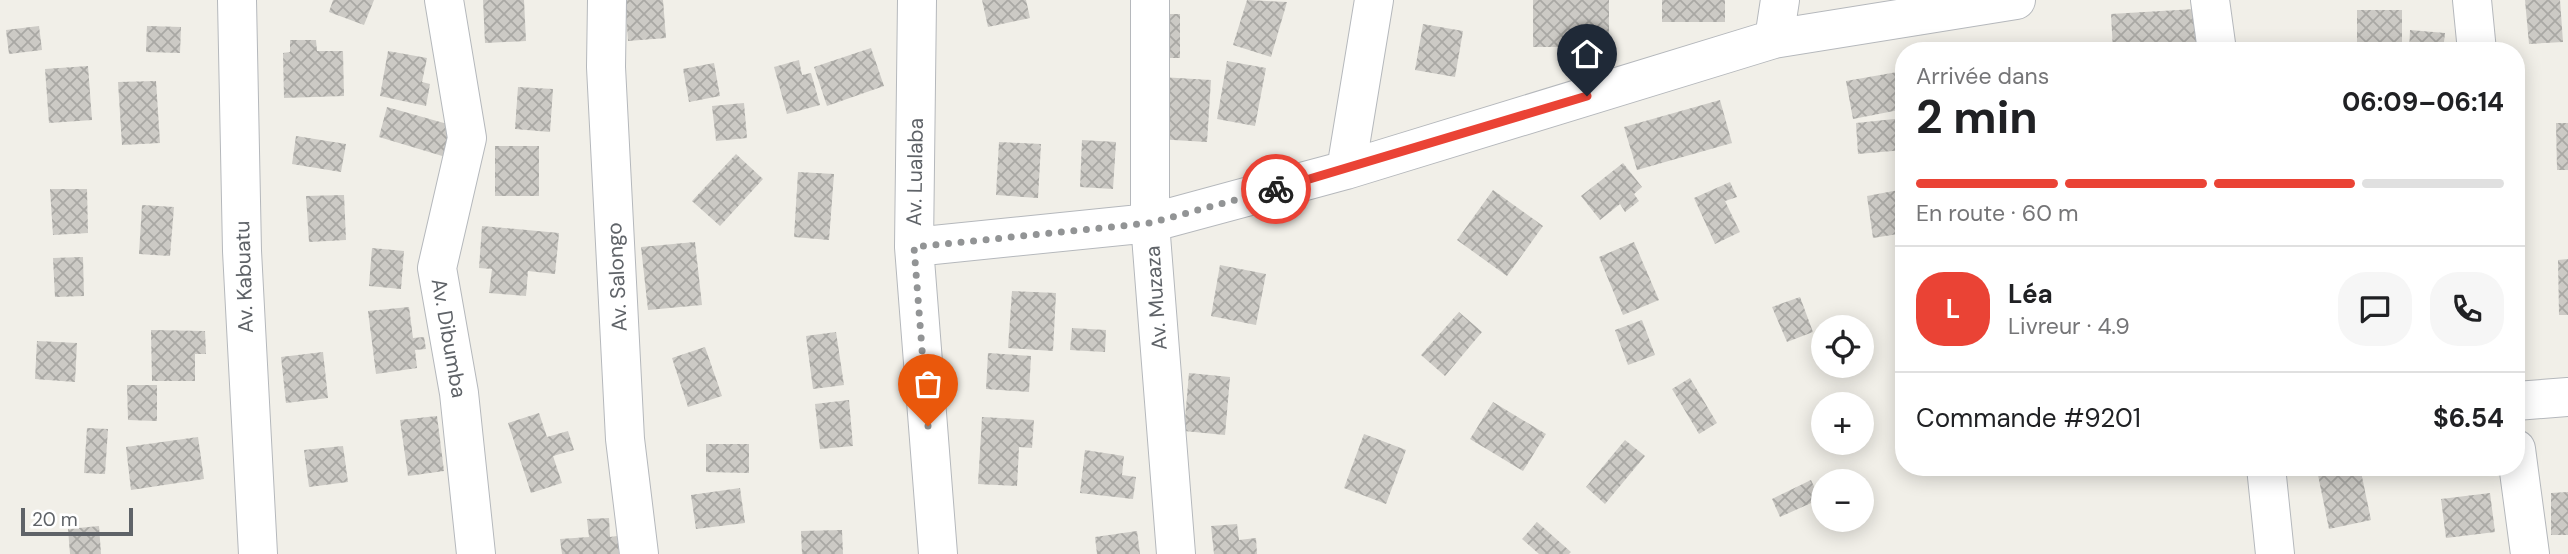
<!DOCTYPE html>
<html lang="fr">
<meta charset="utf-8">
<style>
body{margin:0;font-family:"DM Sans",sans-serif;background:#f6f6f6;color:#202124;height:100vh;display:flex;flex-direction:column;font-size:26px;white-space:nowrap}
*{box-sizing:border-box;margin:0}
p{font-size:23px;color:#757577}
.icon{flex:none;width:38px;height:38px;fill:none;stroke:currentColor;stroke-width:2;stroke-linecap:round;stroke-linejoin:round}
.map{position:relative;flex:1;overflow:hidden}
.panel{position:absolute;left:1895px;top:42px;width:630px;height:434px;display:flex;flex-direction:column;background:#fff;border-radius:28px;box-shadow:0 4px 18px #0003}
.panel>*{flex:none}
.fabs{position:absolute;left:1811px;top:315px;display:grid;gap:14px}
.fabs a{display:grid;place-items:center;width:63px;height:63px;border-radius:50%;background:#fff;box-shadow:0 4px 18px #0003;font-size:35px}
.scale{position:absolute;left:21px;bottom:18px;width:112px;box-sizing:border-box;padding-left:7px;border:4px solid #5f6368;border-top:0;font-size:19px;line-height:24px;white-space:nowrap;color:#5f6368;-webkit-text-stroke:5px #fff;paint-order:stroke}
.pin{position:absolute;display:grid;place-items:center;width:60px;height:60px;color:#fff;margin:-72px -30px;border-radius:50% 50% 50% 0;rotate:-45deg;box-shadow:0 0 7px #0007}
.pin .icon{rotate:45deg}
.courier{position:absolute;display:grid;place-items:center;width:70px;height:70px;margin:-35px;border:5px solid #ea4335;border-radius:50%;background:#fff;color:#222;box-shadow:0 2px 9px #0007}
.overview em{font-style:normal;font-weight:700}
.overview div{display:flex;flex-direction:column-reverse}
.overview{display:flex;align-items:center;justify-content:space-between;height:119px;padding:0 21px}
h1{font-size:46px;font-weight:700;line-height:52px}
.bar{display:grid;grid-template-columns:repeat(4,1fr);gap:10px 7px;align-content:center;height:84px;padding:0 21px}
.bar i{height:9px;border-radius:5px;background:#e0e0e0}
.bar .active{background:#ea4335}
.bar p{grid-column:span 4}
.line{display:flex;align-items:center;gap:18px;padding:0 21px;border-top:2px solid #e0e0e0}
.line div{flex:1}
.round{display:grid;place-items:center;flex:none;width:74px;height:74px;border-radius:28px;background:#f6f6f6}
.map>svg:first-child{display:block}
</style>
<div class="map">
<svg width="2568" height="554" viewBox="0 0 2568 554">
<defs>
<pattern id="building-cross-hatch" width="8" height="8" patternUnits="userSpaceOnUse" patternTransform="scale(1.75)"><rect width="8" height="8" fill="#cccac5"/><path d="M0 0l8 8M0 8l8-8" fill="none" stroke="#a9a8a4"/></pattern>
</defs>
<rect width="100%" height="100%" fill="#f1efe8"/>
<path fill="url(#building-cross-hatch)" d="M333 0H374L364 25 329 12Z
M483 0H524L526 41 485 43Z
M625 0H663L666 38 628 41Z
M982 0H1026L1030 18 988 27Z
M1247 0 1287 2 1271 57 1233 45Z
M1533 0H1609V47H1533Z
M1662 0H1725V22H1662Z
M2525 0H2560L2563 42 2529 44Z
M2195 9 2198 51H2113L2111 14Z
M2357 10H2402V51H2357Z
M1157 14H1180V58H1157Z
M1423 24 1463 31 1455 77 1415 70Z
M39 26 42 50 9 54 6 30Z
M147 26 181 27 180 53 146 52Z
M2410 30 2445 33 2443 51H2409Z
M290 40H316L317 51H343L344 96 284 98 283 53 290 52Z
M871 48 884 86 827 106 814 67Z
M388 51 427 58 422 82 430 84 426 106 380 96Z
M799 60 802 75 811 73 820 105 787 114 774 67Z
M1227 61 1266 68 1255 126 1217 119Z
M714 63 720 96 689 102 683 69Z
M88 66 92 120 49 123 45 69Z
M1903 71 1904 109 1853 119 1846 81Z
M1161 77 1211 80 1207 142 1157 139Z
M156 81 160 143 122 145 118 82Z
M518 87 553 89 550 132 515 129Z
M1720 100 1732 143 1637 170 1624 127Z
M744 103 747 138 716 141 712 106Z
M387 107 458 127 449 158 379 137Z
M1904 118V150L1858 154 1856 123Z
M2556 123H2568V170H2557Z
M296 136 346 144 341 172 292 164Z
M1082 140 1116 142 1113 189 1080 187Z
M999 142 1041 144 1038 198 996 195Z
M495 146H539V196H495Z
M736 154 763 179 720 226 692 201Z
M1623 163 1642 187 1634 194 1639 201 1625 212 1620 204 1600 220 1581 196Z
M798 172 834 174 829 240 794 237Z
M1730 182 1737 197 1725 201 1740 232 1715 244 1694 198Z
M50 189H87L88 233 53 235Z
M1493 190 1543 226 1507 276 1457 240Z
M1899 190 1904 233 1873 238 1867 196Z
M344 195 346 240 309 242 306 196Z
M142 205 174 207 170 256 139 254Z
M482 226 559 233 555 274 528 271 526 296 489 293 492 269 479 268Z
M695 242 702 305 648 310 641 247Z
M1634 242 1659 300 1623 315 1599 257Z
M372 248 404 251 401 289 369 286Z
M83 257 84 296 55 297 53 258Z
M2568 259V315H2559L2558 260Z
M1220 265 1266 274 1256 325 1211 316Z
M1012 291 1056 293 1053 351 1008 348Z
M1800 297 1813 332 1787 342 1772 307Z
M409 307 413 338 424 337 426 349 415 350 417 368 376 374 368 311Z
M1459 312 1482 332 1445 376 1421 355Z
M1642 320 1655 355 1628 365 1615 330Z
M1072 328 1106 330 1105 352 1070 350Z
M151 330 205 331 206 354H195V381H152Z
M836 332 844 385 813 389 806 336Z
M37 341 77 343 75 382 35 379Z
M705 347 722 396 688 407 672 358Z
M323 352 328 398 286 403 281 357Z
M988 353 1031 356 1029 392 986 389Z
M1189 373 1230 377 1225 435 1184 431Z
M1690 378 1717 423 1699 434 1672 389Z
M127 385H157V421L128 420Z
M849 400 853 446 820 449 815 404Z
M1493 402 1546 434 1523 471 1470 439Z
M539 413 547 437 568 431 574 450 553 456 562 483 531 493 508 423Z
M437 416 444 471 408 476 400 420Z
M982 417 1034 420 1032 448 1019 447 1017 486 978 484Z
M87 428 108 429 105 474 84 473Z
M1364 434 1406 450 1386 504 1344 488Z
M198 437 204 479 131 490 126 447Z
M1625 440 1645 456 1605 504 1586 487Z
M706 444H749V473L706 472Z
M343 446 348 482 309 487 304 450Z
M1085 450 1124 456 1122 475 1136 477 1133 499 1080 493Z
M2358 467H2360L2371 520 2329 529 2318 475Z
M1811 480 1820 499 1780 517 1772 499Z
M740 488 745 523 696 529 691 495Z
M2568 492V535H2551V493Z
M2490 493 2495 532 2446 538 2441 499Z
M609 518 610 537 617 536 619 554H562L560 539 589 537 587 519Z
M1537 522 1571 552 1569 554H1539L1522 539Z
M1237 524 1239 540 1256 538 1257 554H1214L1211 526Z
M99 526 101 554H70L68 529Z
M842 530 843 554H802L801 531Z
M1137 531 1140 554H1097L1095 537Z"/>
<g fill="none" stroke-linecap="round" stroke-linejoin="round">
<g stroke="#b5b8bc" stroke-width="40">
<path id="street" d="M237 0 242 251 258 554
M444 0 467 138 437 268 459 393 476 554
M607 0 606 67 625 439 639 554
M917 0 914 247 938 554
M1150 0V223L1176 554
M2210 0 2217 51
M2472 0 2477 51
M1774 39 1780 0
M1346 170 1374 0
M914 247 1150 223 1346 170 1774 39 2016 0
M2516 401 2568 397
M2516 449 2530 554
M2266 467 2275 554"/>
</g>
<use href="#street" stroke="#fff" stroke-width="38"/>
</g>
<g fill="none" stroke-linecap="round" stroke-linejoin="round">
<path stroke="#929495" stroke-width="7" stroke-dasharray="0 12.6" d="M928 426 914 247 1150 223 1276 189"/>
<path stroke="#ea4335" stroke-width="9" d="M1276 189 1587 96"/>
</g>
<g text-anchor="middle" dominant-baseline="central" stroke-width="5" stroke-linejoin="round" paint-order="stroke">
<g font-size="21" fill="#5f6368" stroke="#fff">
<text transform="translate(915 172) rotate(-89)">Av. Lualaba</text>
<text transform="translate(244 277) rotate(-92)">Av. Kabuatu</text>
<text transform="translate(617 277) rotate(-93)">Av. Salongo</text>
<text transform="translate(1156 298) rotate(-94)">Av. Muzaza</text>
<text transform="translate(449 338) rotate(80)">Av. Dibumba</text>
</g>
</g>
</svg>
<div class="fabs">
<a><svg class="icon" aria-label="locate" viewBox="0 0 24 24"><circle cx="12" cy="12" r="6"/><path d="M12 2v4M12 18v4M2 12h4M18 12h4"/></svg></a>
<a>+</a>
<a>−</a>
</div>
<div class="scale">20 m</div>
<div class="pin" style="left:928px;top:426px;background:#ea580c"><svg class="icon" aria-label="bag" viewBox="0 0 24 24"><path d="M5 8h14l-1 12H6zM9 8a3 3 0 0 1 6 0"/></svg></div>
<div class="pin" style="left:1587px;top:96px;background:#1f2937"><svg class="icon" aria-label="home" viewBox="0 0 24 24"><path d="M3 11l9-7 9 7M6 9v11h12V9"/></svg></div>
<div class="courier" style="left:1276px;top:189px"><svg class="icon" aria-label="bike" viewBox="0 0 24 24"><circle cx="6" cy="16" r="4"/><circle cx="18" cy="16" r="4"/><path d="M6 16l4-8h5l3 8M10 8l3 8H6M13 5h3"/></svg></div>
<section class="panel">
<div class="overview"><div><h1>2 min</h1><p>Arrivée dans</p></div><em>06:09–06:14</em></div>
<div class="bar"><i class="active"></i><i class="active"></i><i class="active"></i><i></i><p>En route · 60 m</p></div>
<div class="line" style="height:126px"><b class="round" style="background:#ea4335;color:#fff">L</b><div><b>Léa</b><p>Livreur · 4.9</p></div><a class="round"><svg class="icon" aria-label="chat" viewBox="0 0 24 24"><path d="M4 5h16v11H9l-5 4z"/></svg></a><a class="round"><svg class="icon" aria-label="phone" viewBox="0 0 24 24"><path d="M5 4h4l2 5-3 2q2 4 5 5l2-3 5 2v4C11 20 4 13 5 4z"/></svg></a></div>
<div class="line" style="height:91px"><div>Commande #9201</div><b>$6.54</b></div>
</section>
</div>
